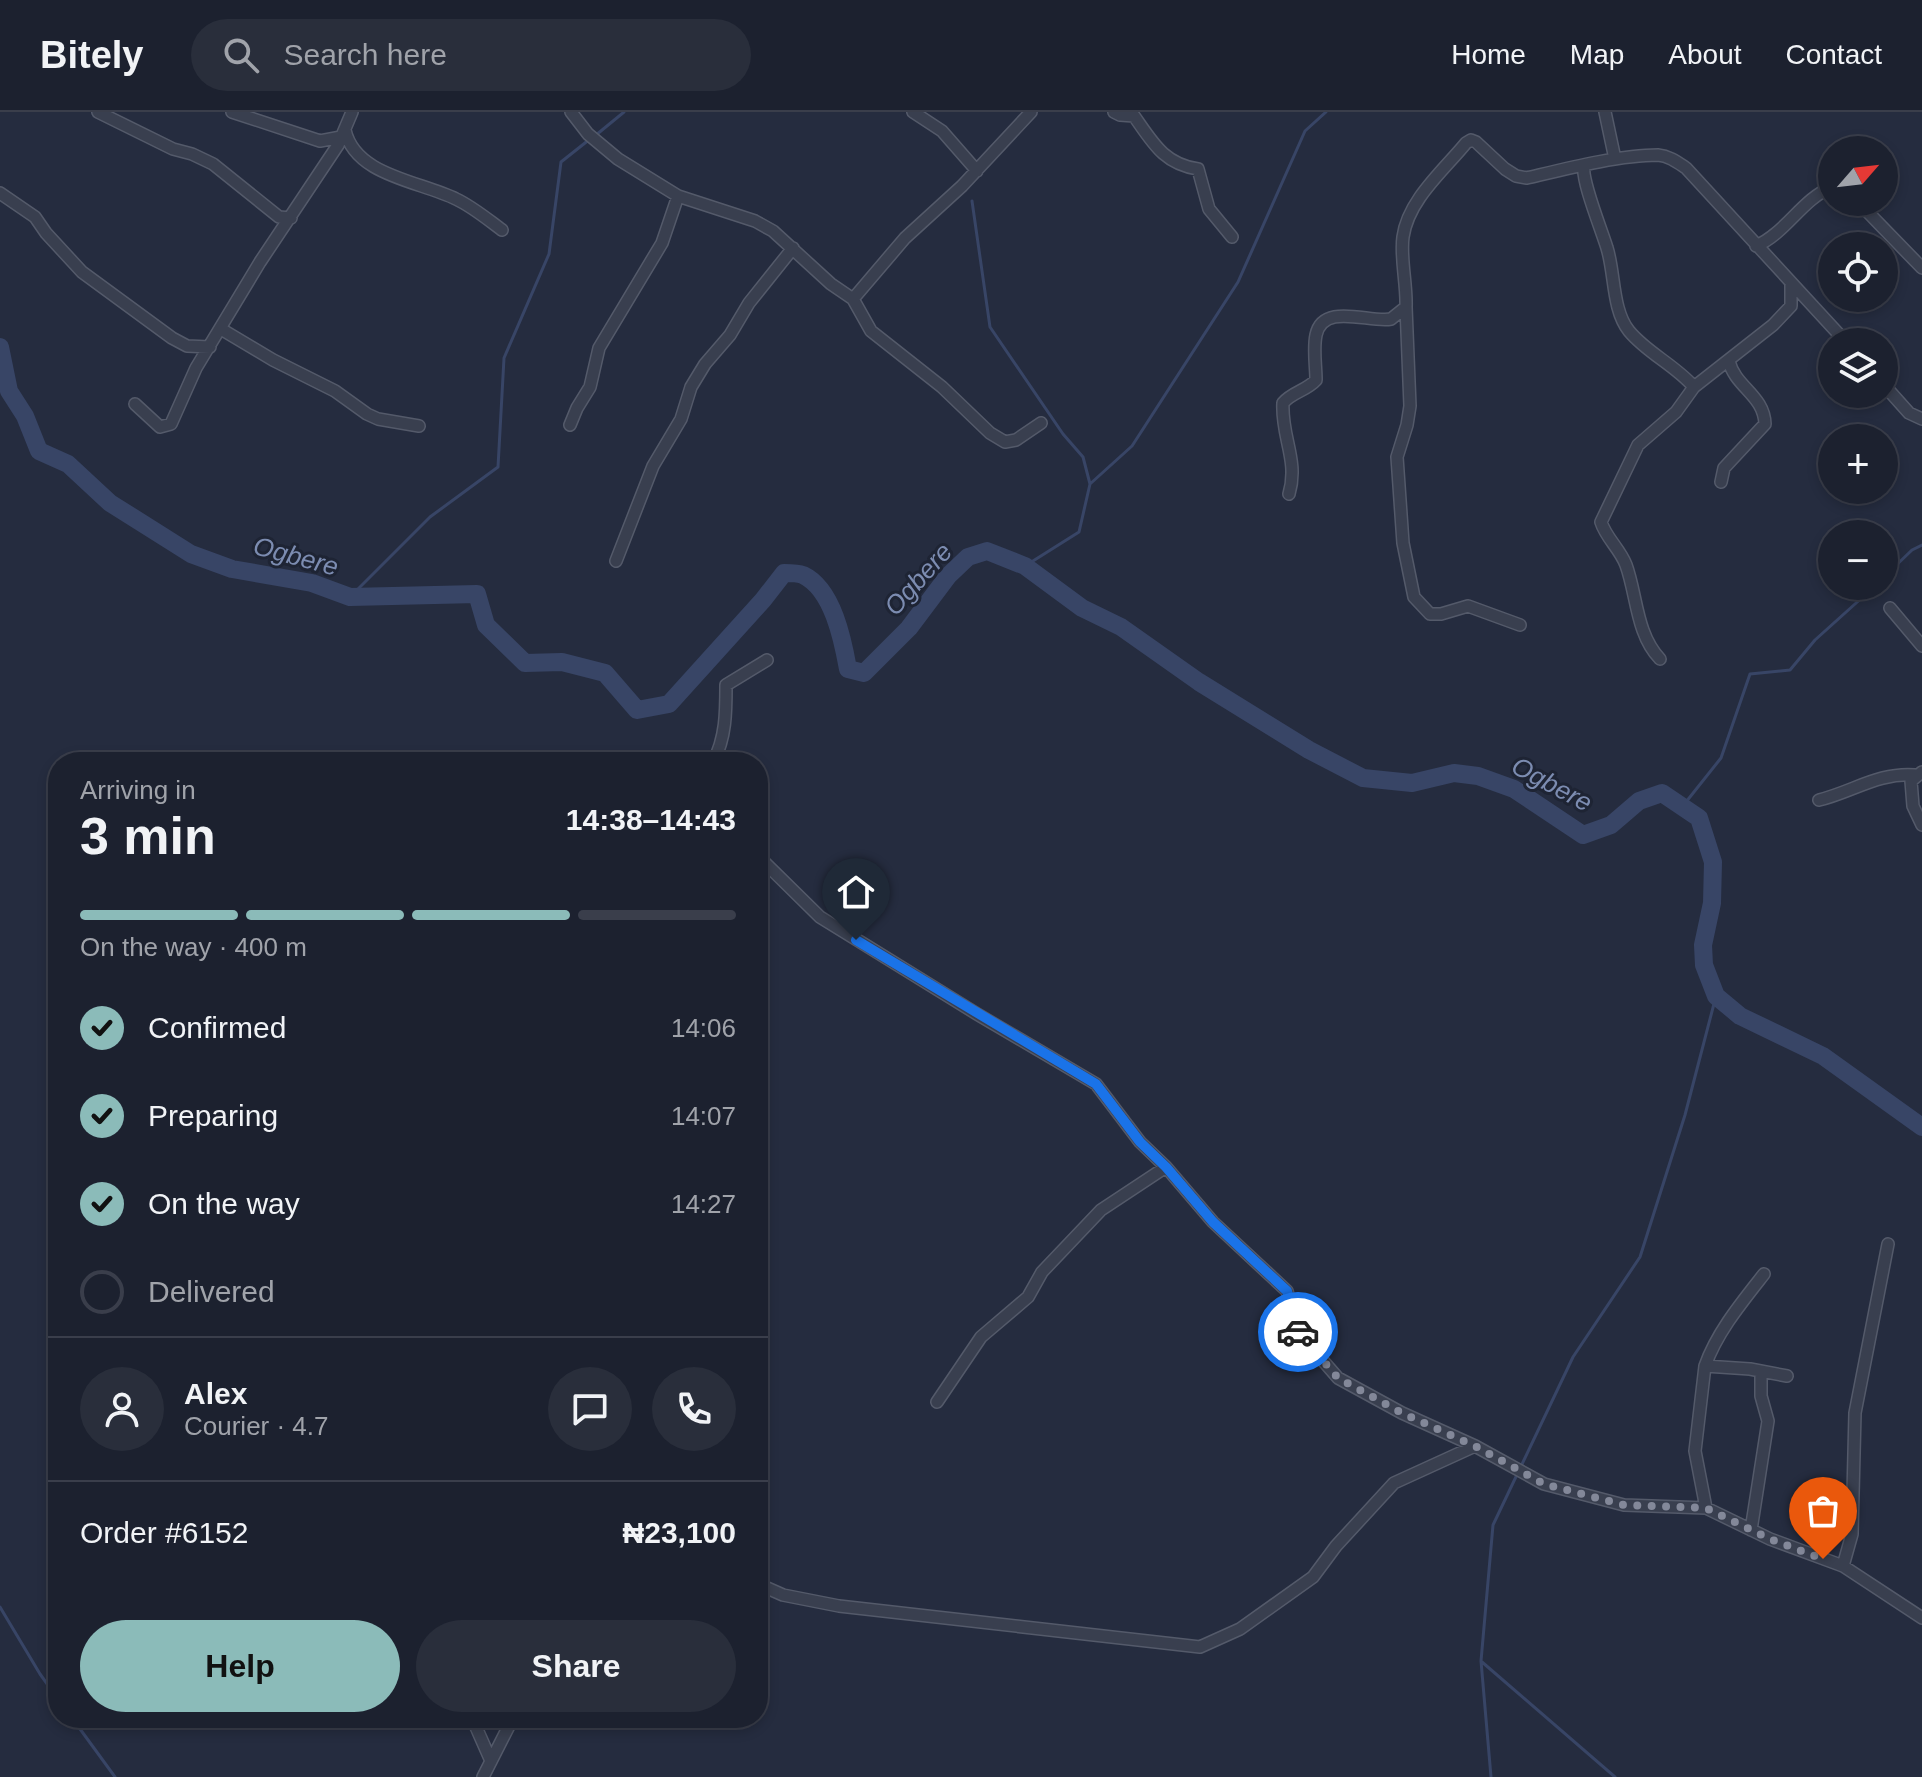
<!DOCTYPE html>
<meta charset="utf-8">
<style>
body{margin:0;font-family:Arial,sans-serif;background:#292e3b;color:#f1f3f6;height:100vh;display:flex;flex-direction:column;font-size:30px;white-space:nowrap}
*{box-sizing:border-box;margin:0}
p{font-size:26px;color:#a0a3aa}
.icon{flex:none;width:44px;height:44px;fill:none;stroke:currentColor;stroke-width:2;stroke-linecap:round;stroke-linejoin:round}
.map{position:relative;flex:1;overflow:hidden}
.sheet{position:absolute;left:48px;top:640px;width:720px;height:976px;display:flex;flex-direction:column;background:#1c212f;border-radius:32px;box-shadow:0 4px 12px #0003,0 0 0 2px #3a3e4b}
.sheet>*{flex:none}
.needle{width:52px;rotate:62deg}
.controls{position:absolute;left:1818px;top:24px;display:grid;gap:16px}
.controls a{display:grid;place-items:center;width:80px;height:80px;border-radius:50%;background:#1c212f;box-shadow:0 4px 12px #0003,0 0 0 2px #3a3e4b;font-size:40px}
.pin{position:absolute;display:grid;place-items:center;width:68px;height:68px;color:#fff;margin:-82px -34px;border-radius:50% 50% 50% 0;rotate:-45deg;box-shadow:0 0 8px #0007}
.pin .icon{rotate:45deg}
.courier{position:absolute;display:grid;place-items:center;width:80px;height:80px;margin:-40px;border:6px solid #1a73e8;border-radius:50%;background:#fff;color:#222;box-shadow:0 2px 10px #0007}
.overview em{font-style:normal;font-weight:700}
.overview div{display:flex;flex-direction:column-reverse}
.overview{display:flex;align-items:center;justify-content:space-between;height:136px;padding:0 32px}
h1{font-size:52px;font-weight:700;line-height:60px}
.bar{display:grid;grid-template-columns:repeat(4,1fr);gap:12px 8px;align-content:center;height:96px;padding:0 32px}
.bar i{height:10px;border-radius:6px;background:#3a3e4b}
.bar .current{background:#8bbbb9}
.bar p{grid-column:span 4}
.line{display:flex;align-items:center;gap:20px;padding:0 32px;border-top:2px solid #3a3e4b}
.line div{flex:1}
.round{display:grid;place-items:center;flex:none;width:84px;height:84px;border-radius:42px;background:#292e3b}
ol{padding:0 32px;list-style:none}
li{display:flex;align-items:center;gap:24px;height:88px}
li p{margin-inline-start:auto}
li .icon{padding:8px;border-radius:50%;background:#8bbbb9;color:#111;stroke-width:4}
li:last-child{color:#a0a3aa}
li i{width:44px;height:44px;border:4px solid #3a3e4b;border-radius:50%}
.button{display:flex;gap:16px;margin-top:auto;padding:16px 32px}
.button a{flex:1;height:92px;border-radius:48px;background:#8bbbb9;color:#111;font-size:32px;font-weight:700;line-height:92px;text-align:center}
.button a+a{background:#292e3b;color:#f1f3f6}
header{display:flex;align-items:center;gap:48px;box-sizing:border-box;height:112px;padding:0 40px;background:#1c212f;border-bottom:2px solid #3a3e4b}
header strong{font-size:38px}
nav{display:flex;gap:44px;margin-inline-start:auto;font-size:28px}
.search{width:560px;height:72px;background:#292e3b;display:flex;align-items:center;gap:20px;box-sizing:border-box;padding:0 28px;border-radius:44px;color:#a0a3aa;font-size:30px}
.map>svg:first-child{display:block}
</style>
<header>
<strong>Bitely</strong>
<div class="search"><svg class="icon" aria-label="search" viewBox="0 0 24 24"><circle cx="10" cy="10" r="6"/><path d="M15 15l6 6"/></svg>Search here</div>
<nav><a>Home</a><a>Map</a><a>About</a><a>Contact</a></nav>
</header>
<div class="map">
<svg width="1922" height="1665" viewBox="0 0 1922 1665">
<rect width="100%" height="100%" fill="#252c3f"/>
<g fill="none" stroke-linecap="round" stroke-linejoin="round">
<path stroke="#384566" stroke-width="3" d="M596 23 624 0
M972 89 990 215 1063 322 1083 345 1090 372
M1025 454 1079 420 1090 372 1132 334 1238 170 1305 19 1326 0
M1884 465 1912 438 1922 433
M350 485 430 405 498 355 504 246 549 142 561 50 590 27
M1682 695 1721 646 1750 562 1790 558 1815 528 1875 474
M0 1495 40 1562 58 1587
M1482 1550 1615 1665
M72 1606 115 1665
M1491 1665 1481 1549 1493 1413 1573 1245 1640 1145 1685 1003 1716 884"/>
<path stroke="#384566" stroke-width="18" d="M0 235 9 279 25 304 39 339 68 352 110 391 191 442 232 457 312 471 350 485 477 482 486 513 525 551 562 550 605 561 637 598 669 592 763 488 784 461C790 461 798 461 803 463 833 477 843 529 848 557L864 561 909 516 948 464 968 445 987 439 1025 454 1082 496 1121 515 1199 570 1309 638 1363 666 1412 671 1454 661 1478 664 1514 677 1583 723 1611 713 1639 689 1662 681 1699 706 1713 750 1712 791 1703 833 1704 853 1716 884 1740 904 1823 944 1922 1015"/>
<g stroke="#545a6a" stroke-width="14">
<path id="minor" d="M98 0 173 37 192 42 213 52 279 105 291 106
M232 0 320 29 341 25
M571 0 588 22 618 47 678 84 755 109 773 119 831 172 853 187 871 219 942 275 990 321 1005 330 1016 328 1041 311
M913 0 942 19 977 59
M1114 0 1120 3 1134 4C1153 31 1164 52 1198 57L1209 97 1232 125
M1605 0 1615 47
M345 18C355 64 420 69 456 87 473 95 487 107 502 118
M1584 54C1581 68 1602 119 1607 136 1615 161 1612 198 1629 219 1647 241 1675 253 1694 275
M0 81 35 105 46 121 82 160 172 226 187 234 210 235
M1858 90 1922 156
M1756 134C1786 121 1802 87 1832 75
M853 187 905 126 962 74 1031 0
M1406 195 1410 294 1407 313 1397 345 1403 431 1414 485 1430 502H1441L1468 494 1520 513
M221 217 273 248 335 279 367 302 378 307 419 314
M1884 273 1909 301 1922 307
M135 292 160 315 171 312 196 256 260 150 338 33 352 0
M570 313 577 296 590 275 599 236 662 131 678 84
M1721 370 1724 356 1765 312C1764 283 1735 275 1729 249
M1289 382C1299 348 1281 325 1283 291 1292 280 1306 279 1316 268 1316 254 1313 237 1316 223 1323 190 1369 211 1391 207L1406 195C1407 173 1400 145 1403 125 1408 88 1444 58 1466 31L1471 28 1476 30 1505 57 1516 64 1527 66C1565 57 1619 43 1658 43 1669 44 1677 50 1686 56L1846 230
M616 449 653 354 681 307 691 275 705 252 730 223 749 191 793 136
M1890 496 1922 534
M1660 547C1636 522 1637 483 1626 453 1620 437 1606 426 1601 410L1638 333 1676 300 1694 275 1773 213 1791 194V173
M713 650C726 626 726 600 726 573L767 548
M1922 660 1911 669 1913 694 1922 713
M1819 688C1852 680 1879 660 1915 663
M758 744 820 805 977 902 1096 972 1140 1030 1166 1055 1213 1110 1287 1179 1298 1220 1338 1266 1402 1301 1475 1334 1544 1372 1624 1393 1706 1396 1770 1427 1843 1454 1922 1506
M1705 1254 1750 1257 1787 1264
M937 1290 981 1225 1028 1185 1042 1160 1101 1098 1166 1055
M1706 1396 1695 1339 1705 1254C1717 1220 1742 1190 1764 1162
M1751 1418 1768 1309 1761 1284V1260
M1843 1454 1852 1422 1855 1301 1888 1132
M758 1472 783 1483 839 1494 1200 1535 1240 1517 1313 1465 1336 1434 1394 1371 1475 1334
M472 1606 491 1649
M483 1665 513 1606"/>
</g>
<use href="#minor" stroke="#393f4f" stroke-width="11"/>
</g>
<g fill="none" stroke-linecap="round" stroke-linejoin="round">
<path stroke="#838899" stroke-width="8" stroke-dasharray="0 14.4" d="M1298 1220 1338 1266 1402 1301 1475 1334 1544 1372 1624 1393 1706 1396 1770 1427 1823 1447"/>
<path stroke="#1a73e8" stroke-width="10" d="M856 828 1096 972 1140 1030 1166 1055 1213 1110 1287 1179 1298 1220"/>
</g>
<g text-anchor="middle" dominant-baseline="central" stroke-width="6" stroke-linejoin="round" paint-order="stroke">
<g font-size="26" font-style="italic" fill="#7c8cb1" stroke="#1e2434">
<text transform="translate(296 444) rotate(15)">Ogbere</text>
<text transform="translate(918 467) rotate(-48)">Ogbere</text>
<text transform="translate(1552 672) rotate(28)">Ogbere</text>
</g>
</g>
</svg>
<div class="controls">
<a><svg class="needle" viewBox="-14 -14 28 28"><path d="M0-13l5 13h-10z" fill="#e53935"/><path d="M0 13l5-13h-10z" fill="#a0a3aa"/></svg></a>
<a><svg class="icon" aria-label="locate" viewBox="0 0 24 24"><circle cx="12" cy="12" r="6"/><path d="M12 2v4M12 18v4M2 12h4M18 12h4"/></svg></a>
<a><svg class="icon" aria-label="layers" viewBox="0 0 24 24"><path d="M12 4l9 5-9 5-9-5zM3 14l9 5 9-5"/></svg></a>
<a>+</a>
<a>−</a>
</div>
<div class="pin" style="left:1823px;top:1447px;background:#ea580c"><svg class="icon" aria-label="bag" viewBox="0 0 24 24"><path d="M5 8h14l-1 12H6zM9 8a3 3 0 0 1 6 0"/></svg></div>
<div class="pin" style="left:856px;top:828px;background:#1f2937"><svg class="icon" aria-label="home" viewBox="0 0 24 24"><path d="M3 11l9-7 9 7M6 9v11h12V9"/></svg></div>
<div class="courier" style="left:1298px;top:1220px"><svg class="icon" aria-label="car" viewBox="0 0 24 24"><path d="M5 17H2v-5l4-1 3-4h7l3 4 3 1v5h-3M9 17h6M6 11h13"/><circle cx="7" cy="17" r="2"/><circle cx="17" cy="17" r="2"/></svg></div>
<section class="sheet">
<div class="overview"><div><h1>3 min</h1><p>Arriving in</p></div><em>14:38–14:43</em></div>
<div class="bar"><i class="current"></i><i class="current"></i><i class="current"></i><i></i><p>On the way · 400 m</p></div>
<ol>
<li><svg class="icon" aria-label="check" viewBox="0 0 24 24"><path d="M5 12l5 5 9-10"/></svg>Confirmed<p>14:06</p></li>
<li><svg class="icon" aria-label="check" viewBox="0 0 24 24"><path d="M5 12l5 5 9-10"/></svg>Preparing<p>14:07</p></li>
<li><svg class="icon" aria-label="check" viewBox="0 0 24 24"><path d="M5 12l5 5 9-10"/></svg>On the way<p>14:27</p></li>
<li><i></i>Delivered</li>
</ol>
<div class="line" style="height:144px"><a class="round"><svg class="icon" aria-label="person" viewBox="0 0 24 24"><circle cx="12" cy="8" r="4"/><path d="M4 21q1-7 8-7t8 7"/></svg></a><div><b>Alex</b><p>Courier · 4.7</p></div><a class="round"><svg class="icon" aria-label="chat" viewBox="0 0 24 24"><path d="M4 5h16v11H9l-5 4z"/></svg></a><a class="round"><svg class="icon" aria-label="phone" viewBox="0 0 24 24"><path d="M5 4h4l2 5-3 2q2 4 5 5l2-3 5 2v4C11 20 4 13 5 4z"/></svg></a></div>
<div class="line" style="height:104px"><div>Order #6152</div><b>₦23,100</b></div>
<div class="button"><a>Help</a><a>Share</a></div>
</section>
</div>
